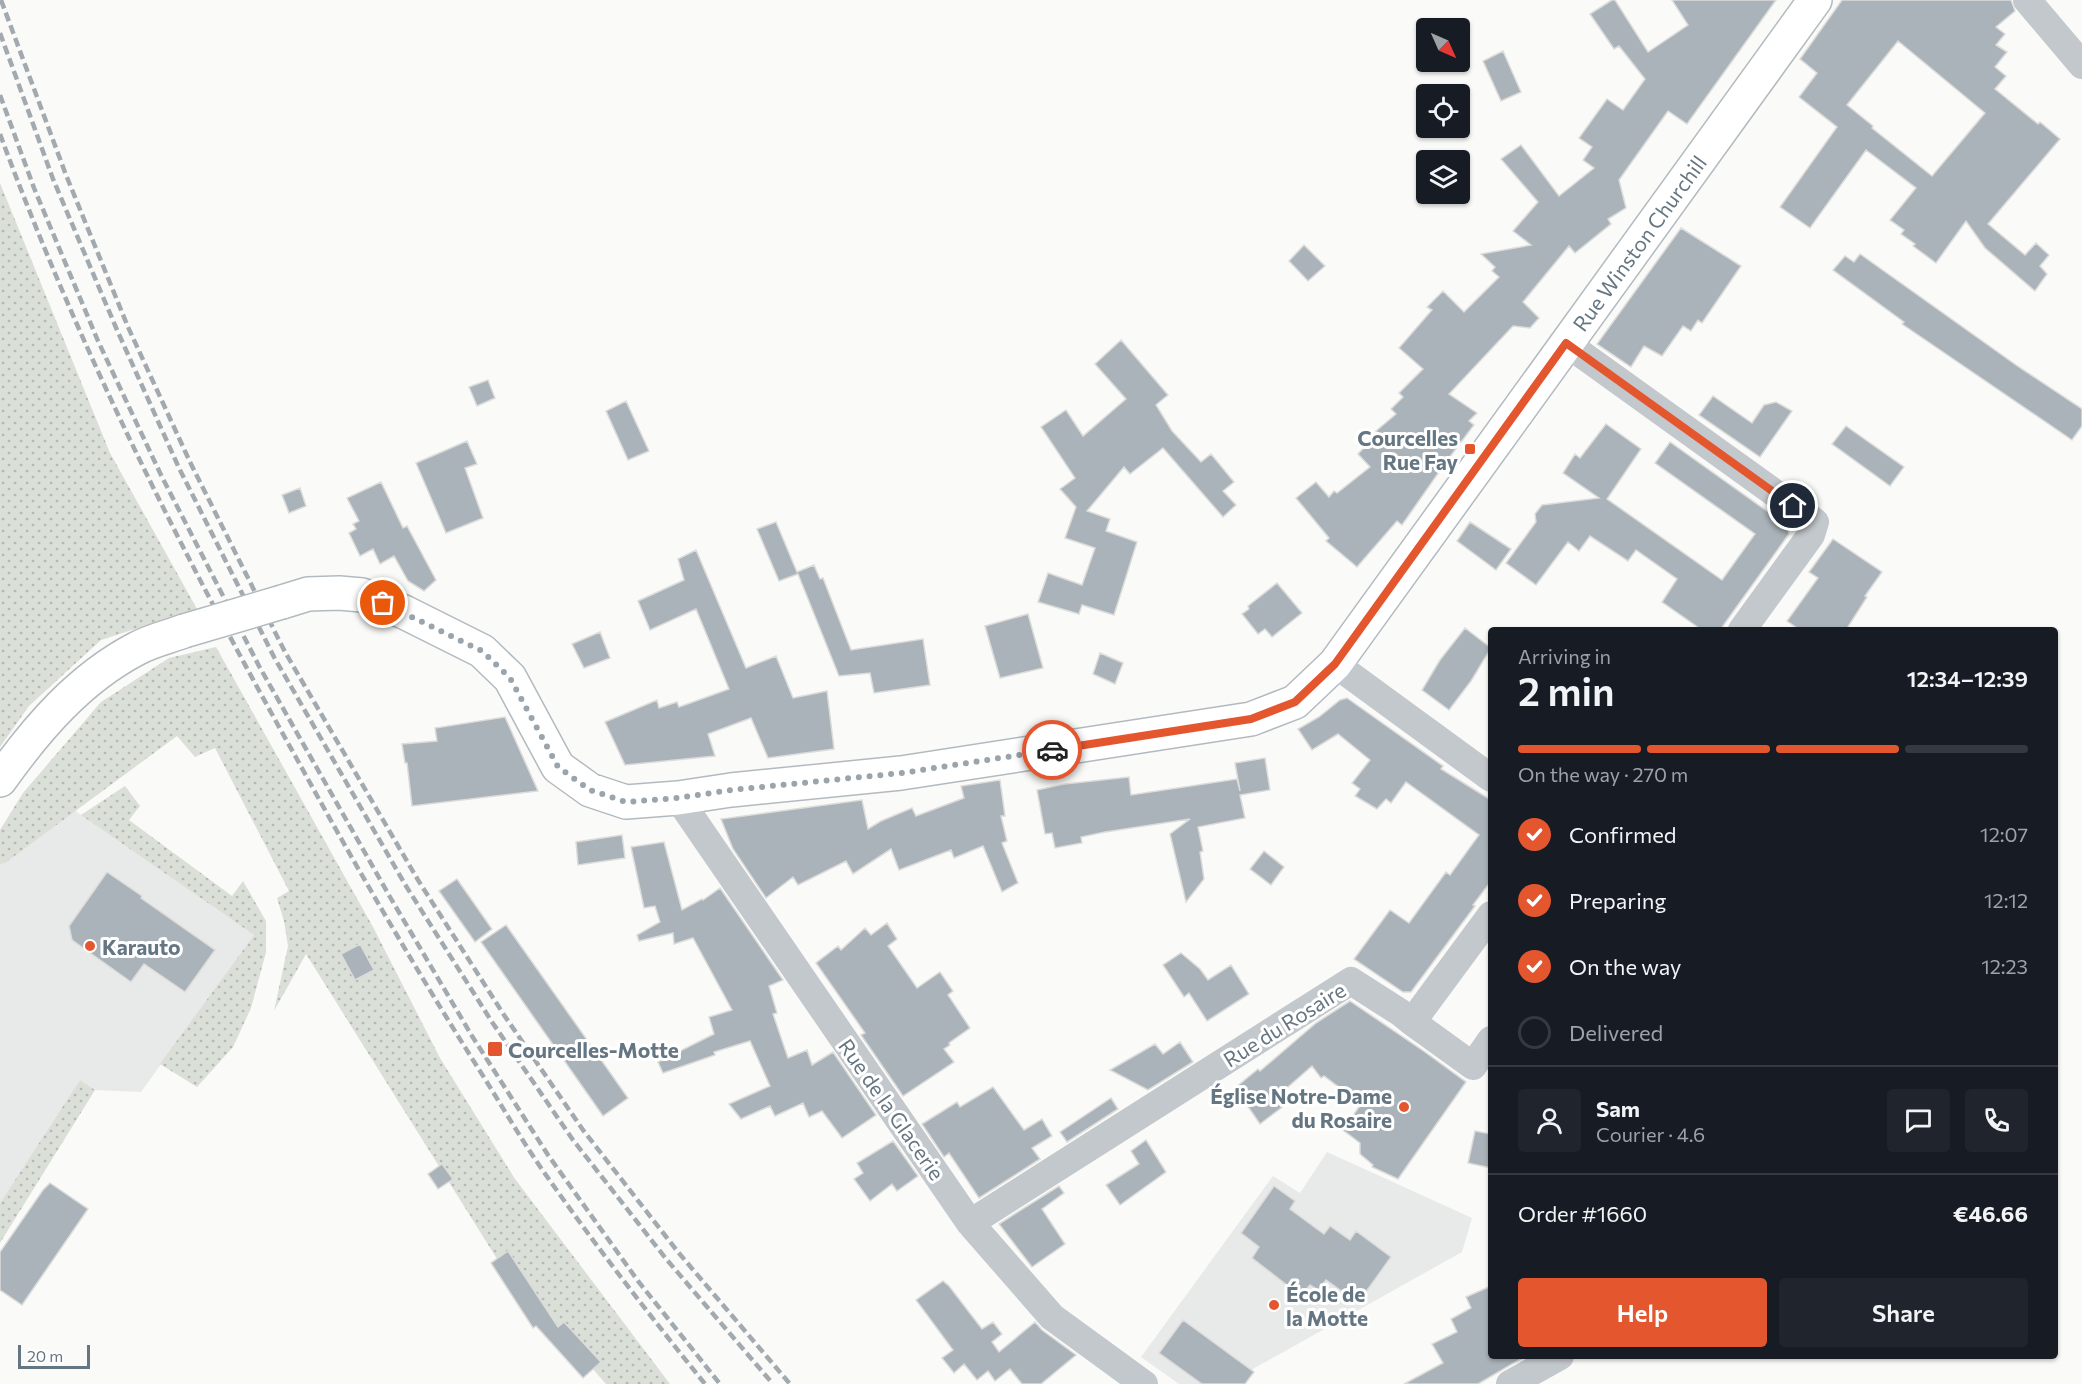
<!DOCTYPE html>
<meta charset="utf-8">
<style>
body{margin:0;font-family:Commissioner,sans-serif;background:#20242c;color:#f1f3f6;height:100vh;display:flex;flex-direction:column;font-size:22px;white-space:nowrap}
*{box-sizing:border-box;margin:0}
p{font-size:20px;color:#9ea1a6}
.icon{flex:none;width:33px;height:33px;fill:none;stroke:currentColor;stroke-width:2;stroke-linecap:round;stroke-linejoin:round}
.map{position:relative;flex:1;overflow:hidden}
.details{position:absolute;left:1488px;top:627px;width:570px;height:732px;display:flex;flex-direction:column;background:#171b24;border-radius:6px;box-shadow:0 2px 4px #0004}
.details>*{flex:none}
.needle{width:39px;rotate:135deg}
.controls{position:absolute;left:1416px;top:18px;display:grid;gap:12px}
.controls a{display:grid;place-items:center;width:54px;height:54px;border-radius:6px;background:#171b24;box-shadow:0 2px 4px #0004;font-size:30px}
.scale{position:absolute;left:18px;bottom:15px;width:72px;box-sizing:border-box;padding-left:6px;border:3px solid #657683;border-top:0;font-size:16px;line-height:21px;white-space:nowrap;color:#657683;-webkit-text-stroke:4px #fff;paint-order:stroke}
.pin{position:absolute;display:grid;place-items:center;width:51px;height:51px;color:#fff;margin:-26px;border:3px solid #fff;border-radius:50%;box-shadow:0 2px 6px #0007}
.courier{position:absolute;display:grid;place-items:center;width:60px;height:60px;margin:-30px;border:4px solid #e4572e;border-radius:50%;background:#fff;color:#222;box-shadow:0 2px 8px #0007}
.head em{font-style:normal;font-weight:600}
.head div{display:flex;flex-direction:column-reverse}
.head{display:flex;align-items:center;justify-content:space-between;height:102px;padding:0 30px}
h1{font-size:39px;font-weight:600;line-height:45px}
.bar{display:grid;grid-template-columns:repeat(4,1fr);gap:9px 6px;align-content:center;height:72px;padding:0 30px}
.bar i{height:8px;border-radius:4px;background:#363941}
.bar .active{background:#e4572e}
.bar p{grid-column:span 4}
.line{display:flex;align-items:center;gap:15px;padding:0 30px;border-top:2px solid #363941}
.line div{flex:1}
.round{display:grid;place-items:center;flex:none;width:63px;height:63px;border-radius:6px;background:#20242c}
ol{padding:0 30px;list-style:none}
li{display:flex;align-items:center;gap:18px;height:66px}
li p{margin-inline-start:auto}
li .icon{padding:6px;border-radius:50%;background:#e4572e;color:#fff;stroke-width:4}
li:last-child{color:#9ea1a6}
li i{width:33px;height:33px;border:3px solid #363941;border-radius:50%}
.action{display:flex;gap:12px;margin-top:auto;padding:12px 30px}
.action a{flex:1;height:69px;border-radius:6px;background:#e4572e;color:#fff;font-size:24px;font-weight:600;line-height:69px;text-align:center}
.action a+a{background:#20242c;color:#f1f3f6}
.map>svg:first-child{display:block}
</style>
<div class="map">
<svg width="2082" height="1384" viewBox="0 0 2082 1384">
<defs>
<pattern id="grass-dots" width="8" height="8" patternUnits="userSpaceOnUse" patternTransform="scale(1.5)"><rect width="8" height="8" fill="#dadfd7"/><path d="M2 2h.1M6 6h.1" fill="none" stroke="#b4b9b4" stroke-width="1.8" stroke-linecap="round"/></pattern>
</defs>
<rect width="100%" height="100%" fill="#fafaf8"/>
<path fill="#e8e9e9" d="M74 810 254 935 141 1092 95 1090 80 1080 0 1203V864Z
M1327 1152 1472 1218 1462 1252 1244 1374 1238 1384H1179L1141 1357 1273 1176 1300 1193Z"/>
<path fill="url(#grass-dots)" d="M0 183 110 453 197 609 101 640 29 706 0 747Z
M216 647 373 927 440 1058 515 1179 670 1384H606L499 1262 306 954 274 1011 288 946 284 921 277 898 289 891 215 748 195 757 177 736 5 863 0 864V830L23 793 101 702 169 658Z
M125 786 140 806 129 820 232 896 243 881 266 921V952L251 1008 233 1047 197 1087 160 1064 254 935 81 815Z
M80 1080 95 1090 0 1243V1203Z"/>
<path fill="#aab3b9" stroke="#dcdcda" stroke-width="1.5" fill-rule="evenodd" d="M1612 0H1615L1648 52 1688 25 1672 0H1776L1687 124 1668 111 1619 180 1626 208 1608 219 1611 224 1575 253 1569 246 1523 302 1539 318 1530 328 1513 326 1449 394 1477 413 1469 421 1474 425 1446 462 1402 525 1397 521 1357 567 1326 541 1329 538 1296 498 1316 482 1329 497 1334 491 1337 493 1370 467 1358 454 1378 433 1376 431 1396 414 1391 409 1403 397 1399 393 1423 369 1399 348 1432 310 1427 307 1443 291 1464 312 1499 277 1492 271 1495 267 1481 254 1531 245 1513 231 1538 202 1501 159 1521 145 1559 196 1594 168 1583 160 1592 147 1579 138 1607 99 1623 110 1645 79 1619 46 1614 49 1590 14Z
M1842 0H2011L2015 11 1996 27 2005 34 1996 45 2007 52 1995 67 2006 76 1995 89 2038 124 2040 122 2060 139 1988 224 2025 255 2036 243 2049 255 2040 266 2047 274 2035 291 1985 248 1966 221 1936 263 1913 246 1915 244 1901 234 1904 230 1890 220 1916 188 1866 150 1810 228 1780 207 1837 127 1799 97 1817 73 1800 59ZM1898 41 1985 113 1932 176 1872 128 1873 126 1847 105Z
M1503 51 1521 92 1501 101 1483 61Z
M1681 228 1741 266 1702 323 1698 320 1691 331 1683 326 1662 356 1644 346 1631 367 1597 344Z
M1304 245 1325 266 1308 281 1289 261Z
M1860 254 2016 365 2082 409V426L2072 440 1902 324 1904 322 1833 270 1845 256 1854 262Z
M1121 340 1168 395 1156 405 1172 431 1201 462 1211 454 1234 482 1223 491 1236 505 1223 517 1163 448 1130 474 1124 467 1087 511 1110 519 1106 531 1137 542 1114 615 1082 605 1079 614 1038 602 1048 573 1082 585 1095 548 1065 538 1076 507 1060 489 1075 478 1041 427 1066 410 1083 436 1126 399 1095 364Z
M488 380 495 398 477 406 469 387Z
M1713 396 1752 423 1764 405 1776 402 1792 411 1760 457 1699 415Z
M626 401 649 451 628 460 606 411Z
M1606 424 1641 449 1607 499 1722 580 1755 534 1655 463 1670 442 1788 526 1789 534 1720 630H1702L1662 602 1677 579 1636 550 1628 561 1590 536 1579 551 1568 542 1536 585 1506 563 1536 522 1535 514 1542 505 1599 498 1563 473 1575 454 1580 458Z
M1846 426 1904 467 1890 486 1832 444Z
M467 441 477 464 465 468 483 518 446 533 416 463Z
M381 482 403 528 407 526 436 580 424 591 408 581 394 556 380 564 373 549 360 556 349 533 356 529 353 524 359 521 347 498Z
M300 488 306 506 289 513 282 495Z
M776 522 797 572 814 565 820 579 823 578 851 650 923 639 930 685 874 693 870 673 839 676 798 574 779 581 757 529Z
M1470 522 1511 549 1496 570 1457 541Z
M1833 539 1882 572 1865 596 1867 597 1846 630H1800L1787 621 1818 578 1809 572Z
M696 550 746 668 776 656 793 698 827 691 834 749 768 758 751 718 708 734 715 756 625 765 605 722 657 700 659 708 677 702 679 707 729 689 696 609 650 630 638 601 684 580 678 559Z
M1277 583 1302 613 1272 637 1265 629 1258 634 1242 614 1249 609 1248 606Z
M1028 614 1043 668 1000 678 985 626Z
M1465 628 1491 648 1471 681 1449 710 1422 690 1440 660Z
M600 632 610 658 584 668 572 644Z
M1100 653 1123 663 1115 684 1093 674Z
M1347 698 1443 766 1441 769 1491 800V881L1473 905 1475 906 1411 992H1403L1354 959 1390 910 1409 923 1446 872 1450 875 1479 835 1406 782 1391 803 1386 799 1377 809 1355 796 1360 789 1352 783 1370 760 1338 734 1312 750 1298 729 1319 717 1340 700Z
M505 717 538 791 412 806 407 763H405L402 744 437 741 435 728Z
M1265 758 1270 790 1240 795 1245 818 1198 827 1203 851 1200 852 1204 879 1186 902 1170 834 1190 819 1105 832 1081 837 1082 843 1055 848 1052 833 1045 834 1037 790 1065 784 1129 777 1131 795 1237 779 1240 791 1235 763Z
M1000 780 1005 816H1001L1007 841 1002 843 1018 883 1002 892 983 846 954 858 951 850 899 870 891 849 853 874 846 861 798 885 793 877 766 898 733 849 721 819 862 800 868 829 881 821 912 808 916 816 964 798 961 786Z
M622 835 625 858 578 865 576 842Z
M664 842 682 910 702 899 703 900 720 888 783 980 769 986 777 1013 773 1014 788 1058 807 1050 812 1065 833 1052 876 1115 842 1138 822 1111 809 1117 803 1103 775 1116 770 1106 741 1119 729 1104 770 1086 750 1041 714 1052 715 1055 663 1073 658 1062 714 1034 709 1017 732 1010 693 938 674 944 673 933 639 941 637 935 660 922 655 906 644 908 631 847Z
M1264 851 1284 867 1271 885 1250 869Z
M107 872 142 896 141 898 215 950 185 992 144 964 131 982 72 940 69 926Z
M457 879 492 929 475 942 439 891Z
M887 923 897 939 888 946 917 988 940 972 953 991 948 995 970 1028 949 1043 950 1045 944 1049 954 1062 903 1096 861 1035 865 1033 816 963 838 946 841 950 865 928 871 935Z
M506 925 628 1098 603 1116 481 942Z
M360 944 374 970 355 980 341 954Z
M1181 953 1200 969 1208 980 1231 965 1249 994 1207 1021 1189 993 1184 997 1163 965Z
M1350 1001 1425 1052 1466 1082 1398 1179 1372 1167 1373 1165 1360 1154V1143L1343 1130 1361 1104 1324 1076 1321 1078 1312 1066 1280 1094 1285 1105 1260 1124 1235 1088 1258 1069 1260 1071 1316 1023Z
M1180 1042 1193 1062 1148 1090 1110 1070 1155 1044 1163 1054Z
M993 1087 1024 1130 1042 1119 1052 1136 1032 1148 1040 1159 979 1198 949 1153 944 1157 922 1124 957 1102 960 1107Z
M1111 1098 1118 1109 1067 1142 1060 1132Z
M1475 1131 1491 1134V1168L1468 1163Z
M1146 1140 1166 1172 1120 1205 1106 1185 1139 1164 1131 1151Z
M893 1141 918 1176 897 1191 892 1184 870 1201 854 1179 863 1173 857 1163Z
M442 1164 453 1179 438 1189 428 1174Z
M50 1183 88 1209 22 1305 0 1290V1252L43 1190Z
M1059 1186 1064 1193 1042 1209 1065 1244 1032 1267 999 1224Z
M1274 1186 1295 1201 1290 1209 1324 1234 1330 1226 1350 1240 1356 1231 1391 1257 1358 1303 1326 1280 1318 1290 1310 1285 1301 1296 1252 1258 1259 1247 1241 1233Z
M508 1251 558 1327 564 1322 601 1362 583 1378 536 1326 533 1328 491 1263Z
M943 1281 949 1286 982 1329 993 1322 1002 1334 992 1342 999 1352 1035 1322 1042 1330 1076 1355 1041 1384H1022L1010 1369 995 1381 988 1371 977 1380 964 1364 954 1373 942 1358 953 1350 916 1300Z
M1491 1286V1356H1526L1478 1384H1404L1443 1363 1432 1344 1457 1332 1451 1319 1471 1308 1466 1297Z
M1183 1320 1254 1372 1245 1384H1202L1159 1353Z"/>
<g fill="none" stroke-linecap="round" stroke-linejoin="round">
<g stroke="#b3babf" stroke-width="36">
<path id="secondary" d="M282 602 308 594 339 593 362 595 404 612 482 651 510 678 558 767 590 790 626 802 678 798 731 790 901 773 1251 719 1295 702 1335 664 1815 0
M0 780C37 728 79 679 136 649 150 641 168 637 184 631"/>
</g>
<path stroke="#c3c8cc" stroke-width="28" d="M2027 0 2082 65
M1566 343 1815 522 1811 535 1742 630
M1335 664 1491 778
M678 798 970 1223 1052 1317 1144 1384
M1412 1022 1491 915
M970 1223 1351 981 1401 1013 1412 1022 1473 1066 1491 1040
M1510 1384 1560 1356"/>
<use href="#secondary" stroke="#fff" stroke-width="33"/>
<path stroke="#a2aab0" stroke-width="4.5" stroke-dasharray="9 4.5" stroke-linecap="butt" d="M1 0 66 175 128 327 190 462 285 652 418 880 504 1015 583 1130 678 1252 790 1384
M0 33 53 179 117 330 179 468 274 657 406 886 492 1022 573 1140 667 1260 773 1384
M0 95 34 188 98 341 161 475 259 666 390 897 472 1036 548 1155 638 1281 720 1384
M0 134C80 352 185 559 298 761 357 869 419 975 485 1079 503 1108 520 1137 539 1165 591 1240 647 1312 705 1384"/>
<g stroke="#b3babf" stroke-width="36" stroke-linecap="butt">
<path id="secondary-bridge" d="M184 631 282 602"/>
</g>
<use href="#secondary-bridge" stroke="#fff" stroke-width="33"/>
</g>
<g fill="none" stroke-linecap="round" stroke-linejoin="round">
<path stroke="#99a4ac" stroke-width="6" stroke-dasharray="0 10.8" d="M383 603 482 651 510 678 558 767 590 790 626 802 678 798 731 790 902 773 1052 750"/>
<path stroke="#e4572e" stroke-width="8" d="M1052 750 1251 719 1295 702 1335 664 1566 343 1793 506"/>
</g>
<g fill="#e4572e" stroke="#fff" stroke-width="2">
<rect x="1464" y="443" width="12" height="12" rx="3"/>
<circle cx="90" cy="946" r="6"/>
<rect x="487" y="1041" width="16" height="16" rx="3"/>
<circle cx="1404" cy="1107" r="6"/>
<circle cx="1274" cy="1305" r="6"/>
</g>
<g text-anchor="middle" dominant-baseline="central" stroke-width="6" stroke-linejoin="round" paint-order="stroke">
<g font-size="21" fill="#657683" stroke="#fff">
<text transform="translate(1639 243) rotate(-54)">Rue Winston Churchill</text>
<text transform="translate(1284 1024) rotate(-32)">Rue du Rosaire</text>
<text transform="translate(892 1109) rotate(55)">Rue de la Glacerie</text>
</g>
<g font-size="21" font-weight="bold" fill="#657683" stroke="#fff" text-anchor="start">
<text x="1458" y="437" text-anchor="end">Courcelles<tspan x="1458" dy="24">Rue Fay</tspan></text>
<text x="102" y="946">Karauto</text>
<text x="508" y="1049">Courcelles-Motte</text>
<text x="1392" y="1095" text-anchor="end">Église Notre-Dame<tspan x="1392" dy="24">du Rosaire</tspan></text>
<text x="1286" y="1293">École de<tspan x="1286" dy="24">la Motte</tspan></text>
</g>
</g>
</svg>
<div class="controls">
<a><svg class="needle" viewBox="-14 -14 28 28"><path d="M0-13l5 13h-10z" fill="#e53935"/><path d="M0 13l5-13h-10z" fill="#9ea1a6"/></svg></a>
<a><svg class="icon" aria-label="locate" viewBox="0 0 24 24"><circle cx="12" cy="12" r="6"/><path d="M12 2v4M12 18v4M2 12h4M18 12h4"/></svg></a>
<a><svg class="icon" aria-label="layers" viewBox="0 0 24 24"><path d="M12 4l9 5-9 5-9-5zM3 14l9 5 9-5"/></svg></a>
</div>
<div class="scale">20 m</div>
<div class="pin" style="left:383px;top:603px;background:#ea580c"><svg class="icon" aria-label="bag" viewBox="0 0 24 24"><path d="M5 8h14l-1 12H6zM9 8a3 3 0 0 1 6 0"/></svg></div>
<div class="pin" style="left:1793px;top:506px;background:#1f2937"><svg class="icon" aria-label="home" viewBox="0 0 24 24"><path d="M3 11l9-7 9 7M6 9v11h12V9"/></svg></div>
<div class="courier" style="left:1052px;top:750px"><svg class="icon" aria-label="car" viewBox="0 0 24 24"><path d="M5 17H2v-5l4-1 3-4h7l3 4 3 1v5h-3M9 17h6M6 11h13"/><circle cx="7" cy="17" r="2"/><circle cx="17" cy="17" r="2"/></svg></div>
<section class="details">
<div class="head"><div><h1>2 min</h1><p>Arriving in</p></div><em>12:34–12:39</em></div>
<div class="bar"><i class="active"></i><i class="active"></i><i class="active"></i><i></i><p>On the way · 270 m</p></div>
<ol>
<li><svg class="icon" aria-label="check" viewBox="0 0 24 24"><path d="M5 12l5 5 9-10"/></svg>Confirmed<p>12:07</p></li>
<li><svg class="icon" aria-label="check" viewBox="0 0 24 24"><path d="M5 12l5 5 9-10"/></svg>Preparing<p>12:12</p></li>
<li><svg class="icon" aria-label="check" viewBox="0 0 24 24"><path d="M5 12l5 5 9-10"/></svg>On the way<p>12:23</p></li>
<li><i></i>Delivered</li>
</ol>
<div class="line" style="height:108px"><a class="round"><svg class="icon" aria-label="person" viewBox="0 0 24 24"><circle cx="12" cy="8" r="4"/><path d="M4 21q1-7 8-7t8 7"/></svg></a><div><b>Sam</b><p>Courier · 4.6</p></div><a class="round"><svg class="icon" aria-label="chat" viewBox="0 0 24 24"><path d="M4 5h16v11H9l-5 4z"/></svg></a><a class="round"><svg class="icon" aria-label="phone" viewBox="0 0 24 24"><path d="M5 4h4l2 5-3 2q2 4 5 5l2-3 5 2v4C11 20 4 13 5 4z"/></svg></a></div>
<div class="line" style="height:78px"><div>Order #1660</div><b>€46.66</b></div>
<div class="action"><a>Help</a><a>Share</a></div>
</section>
</div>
